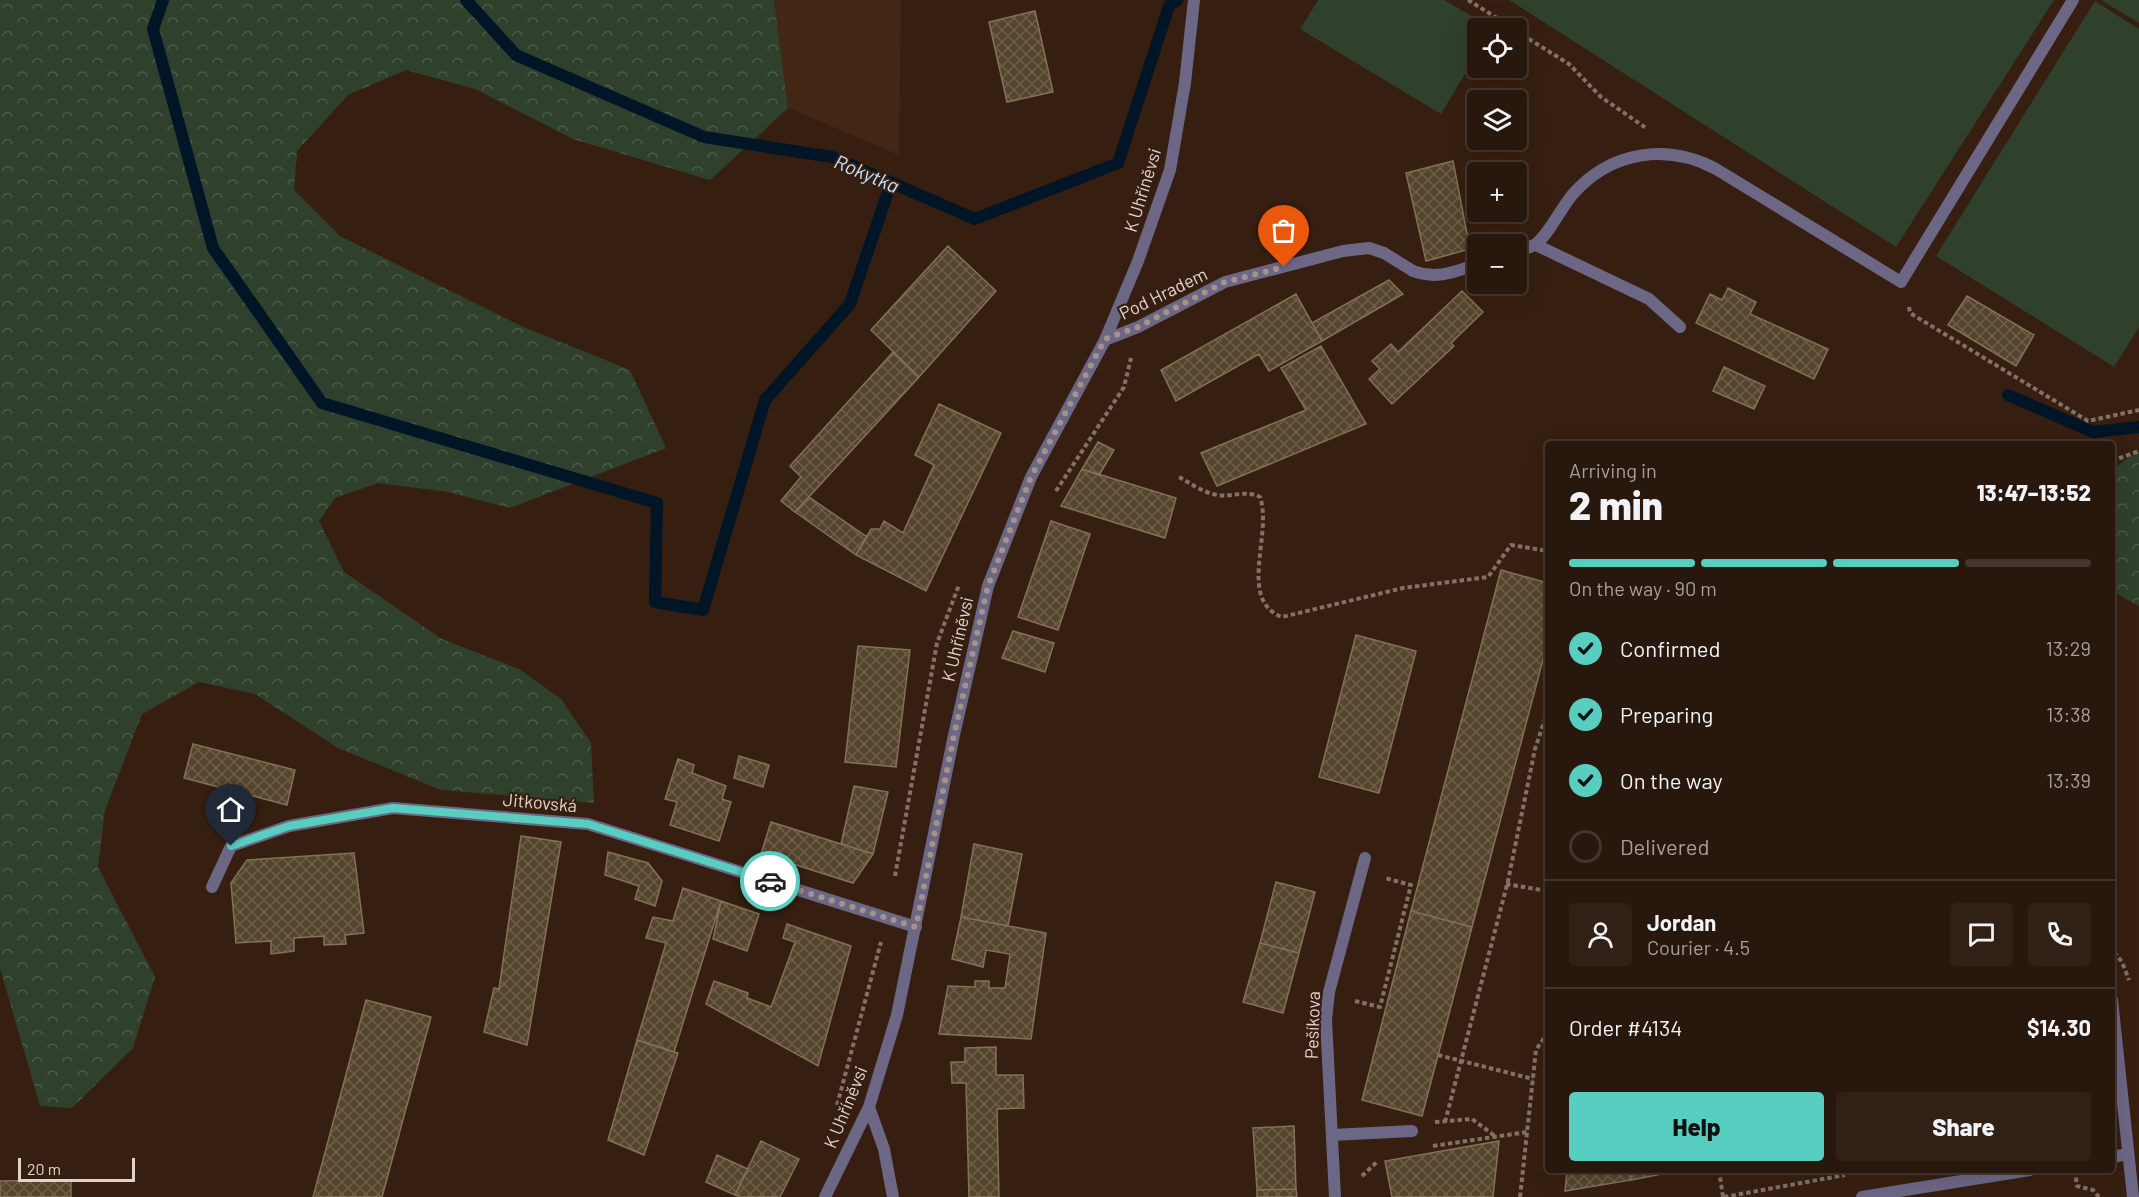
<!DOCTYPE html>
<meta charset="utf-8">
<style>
body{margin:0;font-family:Barlow,sans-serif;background:#302015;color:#f1f3f6;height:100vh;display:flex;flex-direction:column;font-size:22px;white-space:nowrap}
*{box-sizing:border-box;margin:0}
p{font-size:20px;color:#a59f9d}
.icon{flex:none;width:33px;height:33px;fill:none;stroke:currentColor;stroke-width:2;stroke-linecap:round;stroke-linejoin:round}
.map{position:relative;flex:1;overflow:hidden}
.panel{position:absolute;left:1545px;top:441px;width:570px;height:732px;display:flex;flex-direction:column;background:#28170c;border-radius:6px;box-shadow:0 6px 24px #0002,0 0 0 2px #44362d}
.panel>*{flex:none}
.controls{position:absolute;left:1467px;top:18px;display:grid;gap:12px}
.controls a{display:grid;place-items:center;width:60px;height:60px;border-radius:6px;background:#28170c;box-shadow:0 6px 24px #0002,0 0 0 2px #44362d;font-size:30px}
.scale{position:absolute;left:18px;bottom:15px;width:117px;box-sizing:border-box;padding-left:6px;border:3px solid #e2d2c9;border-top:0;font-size:16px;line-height:21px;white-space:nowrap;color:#e2d2c9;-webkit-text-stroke:4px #361f10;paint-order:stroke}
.pin{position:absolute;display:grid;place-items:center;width:51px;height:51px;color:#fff;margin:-62px -26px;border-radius:50% 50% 50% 0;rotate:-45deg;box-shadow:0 0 6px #0007}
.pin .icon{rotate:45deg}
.courier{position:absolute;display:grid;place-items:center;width:60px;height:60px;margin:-30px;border:4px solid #58cec1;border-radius:50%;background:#fff;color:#222;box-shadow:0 2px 8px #0007}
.head em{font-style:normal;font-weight:800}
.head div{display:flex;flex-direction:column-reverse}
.head{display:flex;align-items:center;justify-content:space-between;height:102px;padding:0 24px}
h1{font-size:39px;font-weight:800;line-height:45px}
.bar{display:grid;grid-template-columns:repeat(4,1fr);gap:9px 6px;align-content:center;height:72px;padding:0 24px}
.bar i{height:8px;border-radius:4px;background:#44362d}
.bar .selected{background:#58cec1}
.bar p{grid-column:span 4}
.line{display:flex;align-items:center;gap:15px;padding:0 24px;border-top:2px solid #44362d}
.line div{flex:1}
.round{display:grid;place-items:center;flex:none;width:63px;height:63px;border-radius:6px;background:#302015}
ol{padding:0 24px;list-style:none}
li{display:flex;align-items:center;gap:18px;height:66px}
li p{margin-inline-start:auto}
li .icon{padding:6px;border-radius:50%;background:#58cec1;color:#111;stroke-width:4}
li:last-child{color:#a59f9d}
li i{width:33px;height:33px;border:3px solid #44362d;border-radius:50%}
.action{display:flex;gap:12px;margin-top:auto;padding:12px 24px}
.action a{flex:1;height:69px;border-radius:6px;background:#58cec1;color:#111;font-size:24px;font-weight:800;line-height:69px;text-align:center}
.action a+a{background:#302015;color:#f1f3f6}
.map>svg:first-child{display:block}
</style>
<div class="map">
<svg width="2139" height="1197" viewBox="0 0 2139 1197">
<defs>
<pattern id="forest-crowns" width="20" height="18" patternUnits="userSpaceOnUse" patternTransform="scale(1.5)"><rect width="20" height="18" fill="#2f402d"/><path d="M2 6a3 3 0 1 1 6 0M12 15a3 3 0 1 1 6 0" fill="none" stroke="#4d5b4a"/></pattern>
<pattern id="building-cross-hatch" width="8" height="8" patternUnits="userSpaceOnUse" patternTransform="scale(1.5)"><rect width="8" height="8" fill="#56452d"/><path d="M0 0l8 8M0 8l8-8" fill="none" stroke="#6e5f4a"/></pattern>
</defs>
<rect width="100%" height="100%" fill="#361f10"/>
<path fill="#442614" d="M774 0H901L899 155 788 108Z"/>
<path fill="#2f402d" d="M1318 0H1444L1492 28H1478L1477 54 1441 114 1300 29Z
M1509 0H2054L1896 247Z
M2101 0H2139V23Z
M2095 1 2139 29V327L2114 367 1936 256Z"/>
<path fill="url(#forest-crowns)" d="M0 0H774L788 108 710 180 573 139 475 89 406 70 348 95 297 151 294 190 340 236 521 326 630 370 666 448 510 508 448 492 378 483 335 498 319 521 344 572 442 639 519 669 561 699 591 743 594 803 441 790 338 748 255 694 199 682 142 714 105 810 98 867 155 977 133 1048 72 1108 40 1106 0 968Z
M2139 450V606L2112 591V470Z"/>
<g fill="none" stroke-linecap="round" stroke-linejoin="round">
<path stroke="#001526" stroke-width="12" d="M163 0 153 29 213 248 322 403 657 503 655 602 703 610 765 400 850 304 891 183
M466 0 516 55 704 137 832 157 975 219 1118 163 1169 6 1177 0
M2008 395 2093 432 2139 427"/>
</g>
<path fill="url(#building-cross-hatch)" stroke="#847158" stroke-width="1.5" d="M1035 11 1053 92 1007 102 989 22Z
M1453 161 1470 249 1426 261 1406 173Z
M948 246 996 291 919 377 871 330Z
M1389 280 1403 294 1322 341 1312 323Z
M1728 288 1756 302 1750 314 1828 349 1814 379 1696 323 1710 294 1722 300Z
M1462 291 1483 312 1451 343 1454 346 1392 404 1369 379 1380 369 1372 361 1391 344 1398 352Z
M1296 294 1322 341 1269 371 1259 354 1176 401 1161 370Z
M1967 296 2034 335 2016 366 1948 325Z
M1321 346 1366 424 1217 486 1201 453 1306 410 1281 368Z
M893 352 919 377 795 512 781 501 801 477 790 466Z
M1724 367 1765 386 1754 409 1713 391Z
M939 404 1001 433 926 591 856 555 871 529H880L884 521 903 533 934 465 915 455Z
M1098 442 1114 450 1099 475 1082 469Z
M1082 469 1176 498 1165 538 1061 506Z
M809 497 867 537 856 555 795 512Z
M1051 521 1090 534 1058 630 1018 617Z
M1501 570 1548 583V641L1472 927 1411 911Z
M1013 631 1054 643 1045 672 1002 658Z
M1356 635 1416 651 1379 793 1319 777Z
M858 646 910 650 896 767 845 762Z
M193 744 295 770 287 805 184 778Z
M739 756 769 765 763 787 734 778Z
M678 759 694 765 692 773 726 786 722 799 731 802 719 841 670 825 677 802 665 799Z
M854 786 888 792 873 854 841 844Z
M771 822 841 844 873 854 853 883 761 854Z
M521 836 561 842 527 1045 484 1032 494 988 499 989Z
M974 844 1022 854 1008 926 961 917Z
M608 852 648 863 662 881 655 906 635 899 639 886 605 875Z
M354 853 364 933 345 935 346 944 324 945V936L294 938V951L271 954V941L236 943 231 883 247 860Z
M1276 882 1315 892 1299 953 1260 943Z
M683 888 721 901 674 1052 637 1040 666 943 646 938 653 917 673 921Z
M721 901 759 914 747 951 713 939Z
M1411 911 1472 927 1422 1116 1362 1100Z
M961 917 1046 933 1031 1039 939 1034 948 986 975 987V981H989V988H1005L1010 954 986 950 983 967 952 959Z
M787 924 851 946 818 1066 706 1004 714 981 748 993 747 998 771 1007 795 942 783 938Z
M1260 943 1299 953 1283 1013 1243 1002Z
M366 1000 431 1017 382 1197H313Z
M637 1040 678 1053 644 1155 608 1140Z
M996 1047V1075H1023L1024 1108 997 1109 999 1197H969L966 1083H952L951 1062H965V1048Z
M1294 1126 1296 1189 1257 1190 1253 1128Z
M761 1141 799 1159 780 1197H740L735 1195Z
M1499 1141 1493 1197H1392L1385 1161Z
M717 1155 748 1169 735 1195 706 1182Z
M1567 1170H1629L1631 1180 1565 1191Z
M1629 1170H1678V1171L1631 1180Z
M71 1180V1197H0V1181Z
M1296 1189 1297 1197H1257V1190Z"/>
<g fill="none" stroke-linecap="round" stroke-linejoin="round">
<path stroke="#847164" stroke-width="4" stroke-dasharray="4.5 3" stroke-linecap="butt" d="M1468 0 1513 28
M1516 31 1569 64 1601 97 1646 128
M1909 307 1910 313 2088 421 2139 410
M2112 461 2139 451
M1179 477C1190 483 1201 491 1213 494 1230 499 1244 489 1260 497 1273 534 1237 600 1282 617L1403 588 1488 577 1511 545 1548 551
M1056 491 1124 387 1131 358
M895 876 937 643 959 585
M1506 884 1548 891
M2114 952 2122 962 2129 980
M1355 1001 1380 1007 1411 885 1385 878
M1438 1055 1533 1079
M837 1105 881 942
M1435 1122 1472 1119 1495 1136
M1445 1122 1508 881 1535 749 1548 710
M1433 1146 1527 1132
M1719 1170 1723 1197
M2075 1170 2077 1186 2093 1190 2099 1197
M1362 1176 1378 1161
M1520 1197 1536 1050 1548 1032
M1724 1197 1845 1175"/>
<path stroke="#6d6786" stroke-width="12" d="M1536 245 1649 299 1680 327
M1516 251C1522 249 1529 248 1534 245 1547 238 1562 206 1573 194 1611 151 1667 143 1716 169L1901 282 2073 0
M1413 271C1437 280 1454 272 1478 264
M1332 1135 1412 1131"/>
<path stroke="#6d6786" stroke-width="12" d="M1105 340 1138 327 1225 282 1343 251 1369 248 1384 253 1413 271
M212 887 231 846 289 826 393 808 588 824 916 927
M2112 1000 2133 1197
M2112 1157 2128 1154
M1335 1197 1326 1020 1329 992 1365 858
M1862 1197 2030 1170"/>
<path stroke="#6d6786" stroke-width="12" d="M869 1107 884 1149 893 1197
M825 1197 869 1107 897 1015 954 735 988 586 1031 477 1105 340 1138 261 1170 170 1185 83 1194 0"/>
</g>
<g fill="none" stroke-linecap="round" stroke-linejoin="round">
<path stroke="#a69388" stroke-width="6" stroke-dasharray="0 10.8" d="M770 881 916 927 954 735 988 586 1031 477 1105 339 1138 327 1225 282 1284 267"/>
<path stroke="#58cec1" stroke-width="8" d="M231 846 289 826 393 808 588 824 770 881"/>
</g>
<g text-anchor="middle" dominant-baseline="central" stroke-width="4.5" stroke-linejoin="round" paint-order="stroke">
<g font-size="18" fill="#e2d2c9" stroke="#361f10">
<text transform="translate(1142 190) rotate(-73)">K Uhříněvsi</text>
<text transform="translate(1163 293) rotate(-26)">Pod Hradem</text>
<text transform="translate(957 639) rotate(-77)">K Uhříněvsi</text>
<text transform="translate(540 802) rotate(5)">Jitkovská</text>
<text transform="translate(1312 1025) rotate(-88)">Pešíkova</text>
<text transform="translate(845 1107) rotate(-68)">K Uhříněvsi</text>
</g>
<g font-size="20" font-style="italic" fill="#c7e6fe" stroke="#361f10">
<text transform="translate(867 173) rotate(23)">Rokytka</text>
</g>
</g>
</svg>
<div class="controls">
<a><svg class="icon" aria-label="locate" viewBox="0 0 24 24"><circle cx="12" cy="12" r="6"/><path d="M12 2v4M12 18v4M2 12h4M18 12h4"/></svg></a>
<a><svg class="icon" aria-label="layers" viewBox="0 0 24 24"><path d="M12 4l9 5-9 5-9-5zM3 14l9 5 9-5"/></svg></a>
<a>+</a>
<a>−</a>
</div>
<div class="scale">20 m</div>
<div class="pin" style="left:1284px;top:267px;background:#ea580c"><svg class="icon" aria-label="bag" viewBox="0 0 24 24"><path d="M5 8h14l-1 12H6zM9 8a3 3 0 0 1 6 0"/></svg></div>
<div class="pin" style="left:231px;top:846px;background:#1f2937"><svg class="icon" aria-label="home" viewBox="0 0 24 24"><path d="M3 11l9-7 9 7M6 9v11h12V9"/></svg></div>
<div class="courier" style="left:770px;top:881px"><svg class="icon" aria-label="car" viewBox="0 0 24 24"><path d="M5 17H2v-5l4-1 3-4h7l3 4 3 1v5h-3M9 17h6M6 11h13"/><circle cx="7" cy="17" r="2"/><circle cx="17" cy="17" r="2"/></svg></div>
<section class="panel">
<div class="head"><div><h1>2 min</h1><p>Arriving in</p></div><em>13:47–13:52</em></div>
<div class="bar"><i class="selected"></i><i class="selected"></i><i class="selected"></i><i></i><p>On the way · 90 m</p></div>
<ol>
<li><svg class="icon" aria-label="check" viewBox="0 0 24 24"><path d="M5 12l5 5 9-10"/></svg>Confirmed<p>13:29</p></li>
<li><svg class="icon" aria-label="check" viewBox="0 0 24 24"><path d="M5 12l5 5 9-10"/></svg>Preparing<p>13:38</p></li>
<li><svg class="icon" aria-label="check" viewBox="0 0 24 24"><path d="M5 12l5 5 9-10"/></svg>On the way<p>13:39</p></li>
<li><i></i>Delivered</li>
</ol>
<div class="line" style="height:108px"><a class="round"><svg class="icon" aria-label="person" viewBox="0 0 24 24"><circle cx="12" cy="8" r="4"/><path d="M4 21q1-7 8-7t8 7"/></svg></a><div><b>Jordan</b><p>Courier · 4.5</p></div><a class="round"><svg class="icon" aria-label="chat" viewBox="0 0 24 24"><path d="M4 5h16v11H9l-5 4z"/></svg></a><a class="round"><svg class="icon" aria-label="phone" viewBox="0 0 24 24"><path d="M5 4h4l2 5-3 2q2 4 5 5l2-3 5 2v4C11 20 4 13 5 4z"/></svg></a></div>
<div class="line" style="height:78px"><div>Order #4134</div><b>$14.30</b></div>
<div class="action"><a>Help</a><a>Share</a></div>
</section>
</div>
